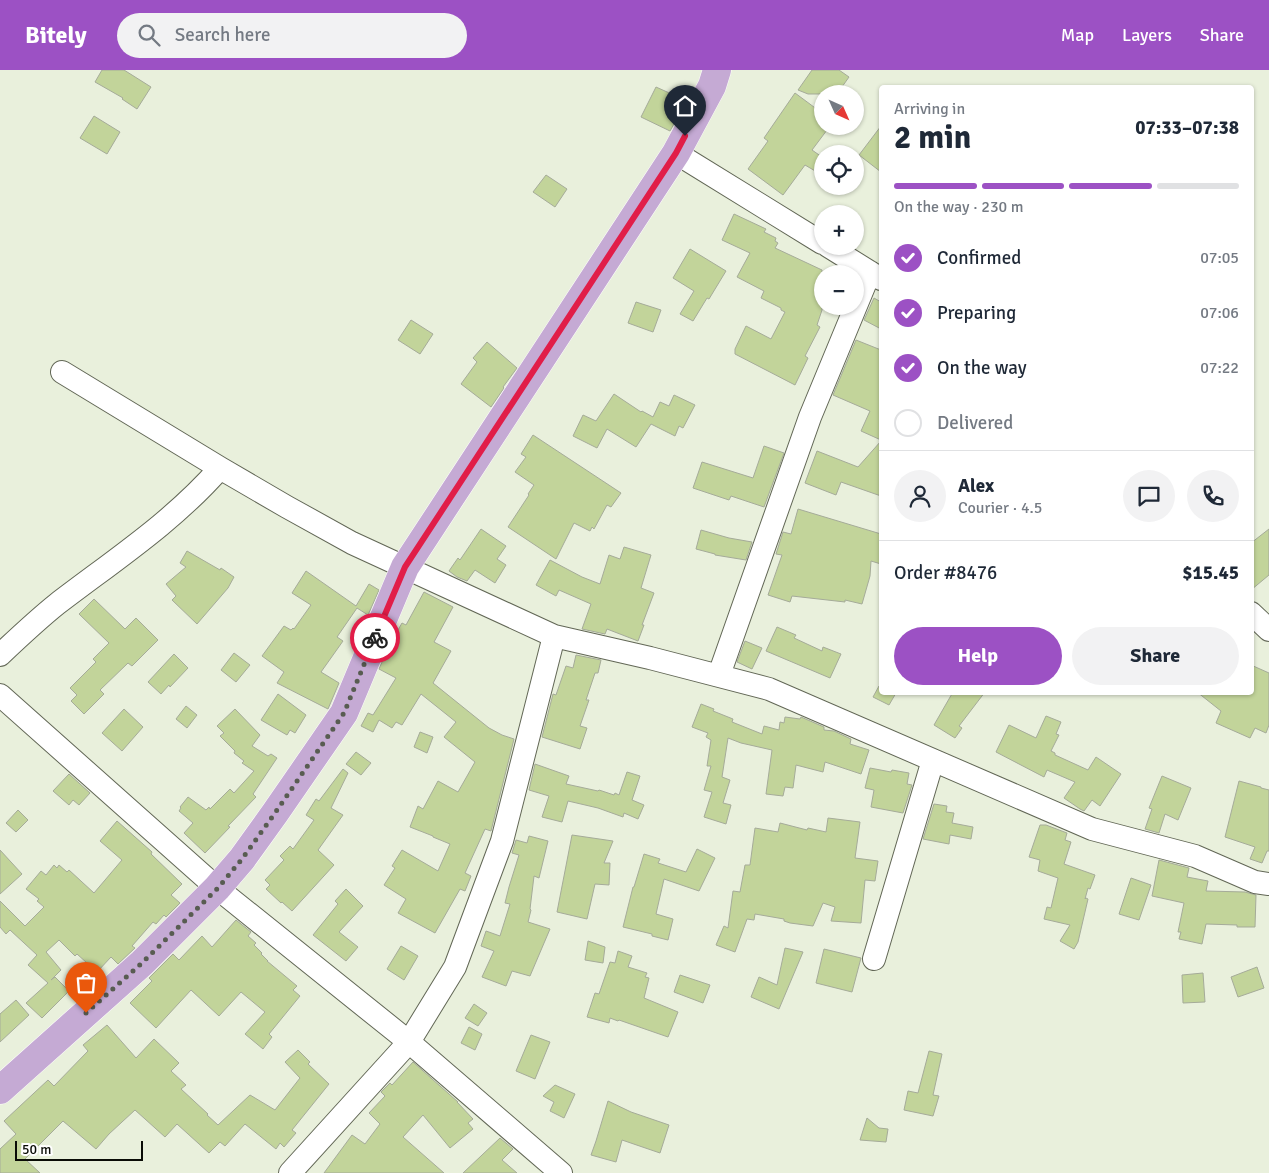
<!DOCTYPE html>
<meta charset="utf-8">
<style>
body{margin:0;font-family:Signika,sans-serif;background:#f2f2f3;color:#1f2937;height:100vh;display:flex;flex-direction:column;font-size:19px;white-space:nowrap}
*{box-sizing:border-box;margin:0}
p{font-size:16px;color:#747a83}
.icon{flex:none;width:28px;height:28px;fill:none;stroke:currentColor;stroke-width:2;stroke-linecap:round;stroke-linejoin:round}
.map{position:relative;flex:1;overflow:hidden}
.drawer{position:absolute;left:879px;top:15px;width:375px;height:610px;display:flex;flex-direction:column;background:#fff;border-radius:5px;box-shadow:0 1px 4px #0004}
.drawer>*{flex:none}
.needle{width:32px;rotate:135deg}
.fabs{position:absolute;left:814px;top:15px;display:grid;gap:10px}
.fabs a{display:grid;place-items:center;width:50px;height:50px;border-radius:50%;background:#fff;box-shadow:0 1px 4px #0004;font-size:25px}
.scale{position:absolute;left:15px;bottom:12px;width:128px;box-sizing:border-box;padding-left:5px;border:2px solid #0a0c06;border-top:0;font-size:14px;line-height:18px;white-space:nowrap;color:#0a0c06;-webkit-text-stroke:4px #fff;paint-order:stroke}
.pin{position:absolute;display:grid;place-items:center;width:42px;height:42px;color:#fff;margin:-51px -21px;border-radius:50% 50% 50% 0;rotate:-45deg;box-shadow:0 0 5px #0007}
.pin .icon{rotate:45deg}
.courier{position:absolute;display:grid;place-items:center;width:50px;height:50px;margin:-25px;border:4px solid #e11d48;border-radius:50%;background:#fff;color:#222;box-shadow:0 1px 6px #0007}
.head em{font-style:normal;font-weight:700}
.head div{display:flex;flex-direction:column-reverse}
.head{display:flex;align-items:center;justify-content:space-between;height:85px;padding:0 15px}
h1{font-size:32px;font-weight:700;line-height:38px}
.bar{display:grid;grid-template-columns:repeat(4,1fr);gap:8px 5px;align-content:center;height:60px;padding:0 15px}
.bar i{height:6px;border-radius:4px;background:#e0e1e3}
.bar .current{background:#9c51c4}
.bar p{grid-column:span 4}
.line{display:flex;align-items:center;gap:12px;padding:0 15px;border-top:1px solid #e0e1e3}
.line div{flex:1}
.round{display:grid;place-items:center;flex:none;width:52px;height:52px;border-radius:26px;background:#f2f2f3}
ol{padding:0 15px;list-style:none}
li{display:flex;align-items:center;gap:15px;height:55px}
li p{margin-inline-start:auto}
li .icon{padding:5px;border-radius:50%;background:#9c51c4;color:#fff;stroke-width:4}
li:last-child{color:#747a83}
li i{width:28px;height:28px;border:2px solid #e0e1e3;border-radius:50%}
.cta{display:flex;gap:10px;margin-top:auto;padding:10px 15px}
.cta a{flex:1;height:58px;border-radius:30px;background:#9c51c4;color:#fff;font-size:20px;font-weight:700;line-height:58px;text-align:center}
.cta a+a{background:#f2f2f3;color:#1f2937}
header{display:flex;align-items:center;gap:30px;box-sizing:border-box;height:70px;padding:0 25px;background:#9c51c4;color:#fff}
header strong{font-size:24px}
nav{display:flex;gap:28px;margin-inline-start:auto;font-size:18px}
.search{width:350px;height:45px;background:#f2f2f3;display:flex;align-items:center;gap:12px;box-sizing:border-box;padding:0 18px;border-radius:28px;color:#747a83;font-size:19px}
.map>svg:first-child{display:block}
</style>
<header>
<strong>Bitely</strong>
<div class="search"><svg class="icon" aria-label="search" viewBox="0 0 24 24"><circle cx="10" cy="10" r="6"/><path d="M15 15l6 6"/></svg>Search here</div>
<nav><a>Map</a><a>Layers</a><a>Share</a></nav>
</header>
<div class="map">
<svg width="1269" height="1103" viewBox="0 0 1269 1103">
<rect width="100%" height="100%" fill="#e9f0dc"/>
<path fill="#c2d49a" stroke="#a5ab99" d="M102 0H124L151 17 137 39 122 29 123 28 95 12Z
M812 0H839L849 7 837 24H808L798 20Z
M656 17 676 26 670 38 680 43 670 61 641 47Z
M795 23 822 43V56H830L812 80 822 87V105L805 95 783 125 748 99 768 71 764 68Z
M94 46 120 62 107 84 80 68Z
M881 56V102L859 85Z
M546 105 567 119 555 137 533 122Z
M734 144 766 159 764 162 776 168 775 171 778 173 775 178 822 200V240L817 255 820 257 805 286 808 288 795 315 735 284V279L746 256 771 269 785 242 781 240V238L761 228 764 221 737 207 750 183 722 170Z
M690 179 726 201 709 229 707 228 693 251 680 244 694 221 673 208Z
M874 228 881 232V259L864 250Z
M636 232 661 240 653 262 628 253Z
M411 250 433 264 420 284 398 270Z
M856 270 881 280V370L861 361 870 341 833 325Z
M487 272 517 298 503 317 504 318 491 337 461 314 477 292 473 288Z
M614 324 641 342 642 341 653 347 660 332 669 336 674 325 695 335 683 358 679 356 675 366 651 354 636 377 607 359 597 378 573 366 583 345 596 351Z
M533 365 621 423 611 437 607 435 594 459 592 457 590 461 574 453 556 489 508 457 529 425 528 424 534 415 515 402 526 387 521 384Z
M881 371V426L841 412 836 425 805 413 817 381 858 397Z
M764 376 784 383 764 437 731 426 729 430 693 418 702 392 753 408Z
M798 439 881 464V494L871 491 870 506 862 534 845 530V532L792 526 790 532 768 525 782 485 776 484 783 462 791 464Z
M481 459 506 476 497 489 506 495 495 513 475 500 467 511 457 507 449 501 458 488 460 490Z
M1269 459V505L1251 520V473Z
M701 460 729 468 752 472 746 490 715 485V484L696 479Z
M624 477 651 485 641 518 654 523 642 555H644L638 571 607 559 605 564 582 559 591 534 559 520 556 526 536 515 550 490 582 507 600 514 609 485 620 489Z
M187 481 220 500 221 498 234 507 228 518 197 554 172 530 176 526 166 514 186 497 180 493Z
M306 501 356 536 369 514 379 520 368 545 357 538 337 567 343 571 321 602 339 613 328 639 277 613 284 602 262 586 284 556 291 560 293 558 294 559 311 535 292 523Z
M424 522 453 537 434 572 451 581 433 613 489 658 502 665 514 669 491 761 485 759 465 803 471 806 465 821 460 819 435 863 398 843 406 829 384 815 395 798 392 796 402 780 438 801 450 774 433 767V766L410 757 418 736 423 739 438 711 458 722 475 692 444 667 456 652 421 624 402 655 396 652 392 658 379 650 373 662 361 656 368 643 373 645 396 608 379 599 390 574 402 553 406 555Z
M94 529 125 559 136 548 158 570 132 596 128 593 100 620 104 624 84 644 71 631 77 625 70 618 96 592 93 589 109 573 79 544Z
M777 557 796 565 794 568 822 581 823 577 841 584 830 608 766 581Z
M745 571 762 578 752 599 737 592Z
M234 583 250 595 236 612 221 600Z
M174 584 188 598 170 617 169 615 161 624 148 612Z
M576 585 601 590 598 603H595L586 630H589L580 656 587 658 580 679 542 667 553 624 556 625 566 596 573 598Z
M1251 595 1269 603V655L1266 663 1255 658 1250 668 1216 653 1221 641 1197 622H1251Z
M879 616 881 617V622L896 623 889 635 873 627Z
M953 622H985L959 656 962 658 955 668 934 655Z
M278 624 306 645 295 663 290 660 287 665 261 650Z
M701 634 714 639 713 641 733 649 732 652 762 664 764 656 779 660 780 652 784 653 785 647 800 649 801 647 824 657V660L834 661 851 669 850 674 869 680 861 704 825 692 823 702 796 695 793 718 785 717 783 726 766 724 772 680 741 673 728 668 722 707 730 710 723 733 731 735 726 754 704 747 712 722 704 720 711 696H707L711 670 706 667 708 663 692 657Z
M186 636 197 645 187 658 176 649Z
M124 639 143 657 122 681 102 663Z
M235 639 260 665 252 676 268 686 271 684 277 688 253 724 256 727 228 756 230 757 205 783 184 763 193 753 179 741 181 738 180 737 188 727 206 740 209 737 210 739 230 719 234 723 254 701 242 693 244 691 234 683 235 681 220 666 224 663 217 656Z
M1046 646 1061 652 1056 664 1059 665 1051 681 1055 683V685L1088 700 1096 687 1121 704 1100 736 1092 730 1084 741 1080 739 1064 728 1075 712 1047 700 1044 707 996 682 1009 655 1036 668Z
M420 662 433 667 427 683 414 677Z
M356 682 371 693 361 705 346 694Z
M535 694 569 706 566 714 598 721 599 720 614 725 615 723 619 725 627 702 640 706 632 730 644 735 638 749 624 743 623 747 598 738 568 731 562 752 542 747 549 726 529 720Z
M870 698 891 702 892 700 909 703 907 714 912 715 903 743 871 737 874 720 865 718Z
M343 699 348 703 331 738 343 745 318 780 334 795 292 841 282 832 281 833 266 819 270 815 265 810 284 790 280 786 290 776 293 779 314 750 306 745 316 729 319 731Z
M69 704 90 723 79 735 73 730 69 735 53 721Z
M1162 706 1191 718 1178 750 1165 744 1159 763 1145 759 1152 739 1149 738Z
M1239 711 1261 717V718L1269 720V781H1267L1262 793 1250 789 1255 777 1225 767Z
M934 734 947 736 946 742 954 743 952 753 973 757 971 769 950 765 949 774 923 769Z
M18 740 28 750 16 762 6 753Z
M828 748 860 752 855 788 878 791 875 811 865 810 861 853 831 851 835 837 823 833 813 856 790 853 784 851V849L755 844 754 850 747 849 735 882 716 875 724 856 728 858 733 821 740 822 745 795H750L755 758 778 762 780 753 807 760 808 758 826 762Z
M117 751 152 782 151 784 182 814 171 825 180 833 166 847 164 845 156 854 153 852 132 876 135 878 118 894 111 887 97 902 77 884 75 886 59 870 46 882 61 900 51 910 55 907 69 921 42 948 26 933 48 913 28 895 37 885 10 860 6 864 0 857V831L25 856 44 837 37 831 39 829 26 819 41 801 46 805 54 795 57 798 59 795 67 802 69 800 94 823 122 790 100 771Z
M1040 755H1046L1067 763 1065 770 1071 772 1064 794 1095 805 1090 819 1088 818 1085 829 1086 828 1088 829 1078 872 1074 879 1060 871 1070 855 1044 849 1047 837 1051 838 1058 808 1038 801 1040 790 1029 787Z
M572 765 613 771 604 793H610L609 815 595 814 587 849 557 842Z
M529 766 548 771 539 808 534 806 530 839 531 840 528 852 550 859 530 906 512 901 506 916 482 907 494 881 481 876 486 861 500 866 510 834 505 833 509 817 519 785 512 783 516 770 527 773Z
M697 779 715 788 699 821 664 809 656 844 673 849 668 870 652 866V864L623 857 633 817H634L644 784 660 789 658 793 686 802Z
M0 780 22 804 0 824Z
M1159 790 1189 798 1187 807 1208 811 1206 821 1245 822 1256 825 1255 857H1237V855L1206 854 1202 874 1179 869 1181 862H1178L1184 833 1152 826Z
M1131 808 1151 815 1139 850 1119 844Z
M346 819 363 836 339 862 358 877 346 891 313 865 338 834 335 831Z
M236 850 251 862 248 866 256 873 254 875 262 883 261 884 268 891H267L297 916 293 920 300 926 269 964 272 967 263 979 245 964 265 942 241 922 219 946 191 920 156 958 130 933 152 911 149 908 173 884 179 890 202 866 212 877Z
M588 871 605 877 603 893 585 890Z
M401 876 418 886 404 910 387 899Z
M785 878 803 882 779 939 751 927 759 907 777 915Z
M824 879 861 888 852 922 816 913Z
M618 881 632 886 628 897 647 903 645 907 649 908 644 928 678 942 668 967 619 950 618 951 610 948 609 953 587 947 595 923 599 924 610 892 615 893Z
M1257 897 1264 918 1238 927 1231 907Z
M1203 903 1205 932 1183 933 1182 905Z
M680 905 710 915 703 933 674 922Z
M16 930 29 945 0 972V944Z
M474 934 487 943 478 956 465 948Z
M107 955 136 988 154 969 179 993 171 1001 186 1015 181 1019 208 1044 207 1045 218 1055 250 1025 275 1040 300 1008 285 992 298 980 310 992 308 994 329 1014 292 1060 296 1063 284 1077 280 1073 276 1079 245 1054 225 1076 220 1072 209 1083 177 1054 165 1067 135 1040 109 1064 96 1079 63 1051 25 1089 40 1103H0V1079L16 1064 4 1051 48 1010 54 1016 88 981 83 975Z
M469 957 482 964 475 980 461 973Z
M531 965 550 972 535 1009 516 1001Z
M929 981 942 984 933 1025 939 1026 933 1046 904 1040 908 1021 918 1023Z
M413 992 458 1032H457L473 1049 468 1053 473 1059 450 1078 423 1045 403 1067 444 1103H324L352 1065 365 1074 380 1054 369 1043 385 1026 381 1022 390 1013 392 1015Z
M555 1015 575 1024 564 1048 550 1041 554 1032 543 1026Z
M608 1031 631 1042 669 1055 660 1083 622 1070 616 1092 591 1085 596 1071Z
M867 1048 879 1058 888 1059 886 1072 860 1070Z
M500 1068 513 1079 502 1090 517 1103H463Z"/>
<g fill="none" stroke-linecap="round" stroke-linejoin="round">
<g stroke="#626756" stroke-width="24">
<path id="minor" d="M676 83 822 173
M828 176 881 209
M62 302 220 398 287 437 352 473 554 566 650 588 769 619 1092 759 1195 786 1255 812 1269 814
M1251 543 1269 560
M0 585C18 568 37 550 57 534 113 491 173 452 220 398
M719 605 810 347 870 202
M0 625 217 818 409 972 561 1103
M874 889 933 690
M290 1103 409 972 455 897 502 771 554 566"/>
</g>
<g stroke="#fff" stroke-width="29">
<path id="major" d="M0 1020 142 893 217 818 242 789 275 743 344 643 405 497 676 83 712 16 717 0"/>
</g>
<use href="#minor" stroke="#fff" stroke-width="22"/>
<use href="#major" stroke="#c5aad4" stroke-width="28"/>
</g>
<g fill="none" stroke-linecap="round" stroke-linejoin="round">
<path stroke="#585c51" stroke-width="5" stroke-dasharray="0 9" d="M86 943 142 893 218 818 242 789 275 743 344 643 375 568"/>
<path stroke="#e11d48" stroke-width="6" d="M375 568 405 497 676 83 685 66"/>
</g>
</svg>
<div class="fabs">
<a><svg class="needle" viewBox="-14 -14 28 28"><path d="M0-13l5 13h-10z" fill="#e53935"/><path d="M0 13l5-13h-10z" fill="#747a83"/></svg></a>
<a><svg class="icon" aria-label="locate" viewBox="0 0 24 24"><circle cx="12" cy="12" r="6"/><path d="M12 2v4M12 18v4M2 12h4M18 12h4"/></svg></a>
<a>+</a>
<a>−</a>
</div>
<div class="scale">50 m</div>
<div class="pin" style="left:86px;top:943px;background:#ea580c"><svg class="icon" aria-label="bag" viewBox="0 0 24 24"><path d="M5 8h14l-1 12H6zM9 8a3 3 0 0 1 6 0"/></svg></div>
<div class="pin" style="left:685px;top:66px;background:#1f2937"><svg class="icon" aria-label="home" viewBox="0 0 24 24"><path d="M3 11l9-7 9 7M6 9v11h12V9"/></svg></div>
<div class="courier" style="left:375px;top:568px"><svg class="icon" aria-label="bike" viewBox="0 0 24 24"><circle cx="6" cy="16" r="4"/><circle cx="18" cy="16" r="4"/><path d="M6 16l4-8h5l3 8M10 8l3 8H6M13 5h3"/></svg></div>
<section class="drawer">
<div class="head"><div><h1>2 min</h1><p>Arriving in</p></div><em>07:33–07:38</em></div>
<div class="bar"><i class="current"></i><i class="current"></i><i class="current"></i><i></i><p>On the way · 230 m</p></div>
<ol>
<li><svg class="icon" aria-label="check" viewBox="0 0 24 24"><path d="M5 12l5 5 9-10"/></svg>Confirmed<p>07:05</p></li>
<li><svg class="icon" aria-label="check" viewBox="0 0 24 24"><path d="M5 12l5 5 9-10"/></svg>Preparing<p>07:06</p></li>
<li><svg class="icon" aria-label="check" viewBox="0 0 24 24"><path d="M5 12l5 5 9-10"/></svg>On the way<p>07:22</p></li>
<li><i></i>Delivered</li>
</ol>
<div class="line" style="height:90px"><a class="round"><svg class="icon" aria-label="person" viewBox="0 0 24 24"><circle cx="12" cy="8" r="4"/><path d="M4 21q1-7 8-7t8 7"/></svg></a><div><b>Alex</b><p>Courier · 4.5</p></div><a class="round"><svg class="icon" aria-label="chat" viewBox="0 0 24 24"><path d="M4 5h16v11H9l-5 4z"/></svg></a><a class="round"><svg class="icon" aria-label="phone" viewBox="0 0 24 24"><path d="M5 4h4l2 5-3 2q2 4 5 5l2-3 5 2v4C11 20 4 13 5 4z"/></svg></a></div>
<div class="line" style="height:65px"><div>Order #8476</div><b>$15.45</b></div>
<div class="cta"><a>Help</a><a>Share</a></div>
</section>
</div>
